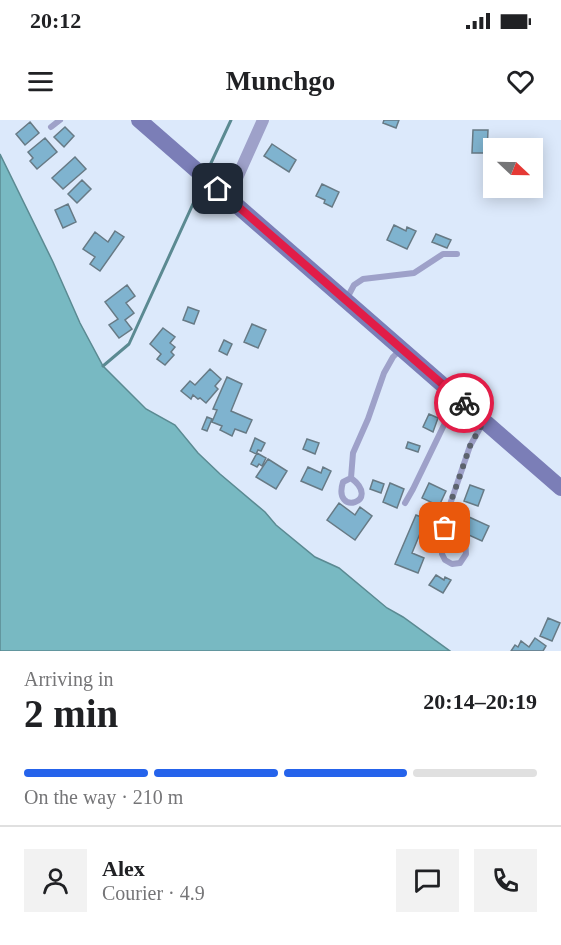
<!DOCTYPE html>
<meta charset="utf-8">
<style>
body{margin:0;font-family:Georgia,serif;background:#f2f2f2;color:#202124;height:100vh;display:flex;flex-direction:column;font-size:22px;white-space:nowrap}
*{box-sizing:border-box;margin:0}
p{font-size:20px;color:#757577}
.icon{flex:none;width:33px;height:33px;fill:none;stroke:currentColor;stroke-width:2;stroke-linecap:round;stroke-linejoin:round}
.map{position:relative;height:531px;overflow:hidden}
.sheet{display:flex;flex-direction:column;background:#fff;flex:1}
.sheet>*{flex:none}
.needle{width:39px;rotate:112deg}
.buttons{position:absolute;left:483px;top:18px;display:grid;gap:12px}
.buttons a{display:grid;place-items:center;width:60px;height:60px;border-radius:0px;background:#fff;box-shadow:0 3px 15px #0003;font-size:30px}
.pin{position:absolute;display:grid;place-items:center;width:51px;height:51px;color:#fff;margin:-26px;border-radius:12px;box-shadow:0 3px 9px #0006}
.courier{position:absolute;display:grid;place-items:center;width:60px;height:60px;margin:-30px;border:4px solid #e11d48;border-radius:50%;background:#fff;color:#222;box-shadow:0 2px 8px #0007}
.summary em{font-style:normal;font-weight:700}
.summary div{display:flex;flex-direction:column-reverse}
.summary{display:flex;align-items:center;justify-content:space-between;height:102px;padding:0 24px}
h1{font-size:39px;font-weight:700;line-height:45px}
.bar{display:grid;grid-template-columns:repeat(4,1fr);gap:9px 6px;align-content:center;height:72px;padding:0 24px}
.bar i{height:8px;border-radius:4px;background:#e0e0e0}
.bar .current{background:#2563eb}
.bar p{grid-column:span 4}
.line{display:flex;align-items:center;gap:15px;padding:0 24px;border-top:2px solid #e0e0e0}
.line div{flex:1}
.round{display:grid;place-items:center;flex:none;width:63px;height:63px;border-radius:0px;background:#f2f2f2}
.status{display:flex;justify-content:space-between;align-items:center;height:42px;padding:0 30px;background:#fff;direction:ltr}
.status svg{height:16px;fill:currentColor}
header{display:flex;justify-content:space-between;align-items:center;height:78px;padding:0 24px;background:#fff;font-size:27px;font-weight:700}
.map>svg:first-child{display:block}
</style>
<div class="status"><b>20:12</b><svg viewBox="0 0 49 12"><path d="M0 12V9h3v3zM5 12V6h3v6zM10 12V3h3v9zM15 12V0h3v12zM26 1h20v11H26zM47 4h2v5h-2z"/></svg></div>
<header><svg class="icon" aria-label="menu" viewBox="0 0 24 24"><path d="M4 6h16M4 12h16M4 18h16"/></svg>Munchgo<svg class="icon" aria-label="heart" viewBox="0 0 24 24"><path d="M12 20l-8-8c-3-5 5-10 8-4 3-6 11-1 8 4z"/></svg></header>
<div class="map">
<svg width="561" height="531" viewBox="0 0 561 531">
<rect width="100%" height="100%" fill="#dce9fb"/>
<path fill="#78b9c2" stroke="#5b8a92" stroke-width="1.5" d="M0 34 53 142 80 203 103 246 146 289 175 305 198 333 220 354 265 392 276 405 315 437 339 448 387 488 403 497 450 531H0Z"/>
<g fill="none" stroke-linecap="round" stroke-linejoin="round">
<path stroke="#5b8a92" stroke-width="3" d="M211 43 231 0
M103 246 129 224 203 62"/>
</g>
<path fill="#7fb3cf" stroke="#677a85" stroke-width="1.5" d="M384 0H399L396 8 383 3Z
M30 2 39 13 25 25 16 14Z
M65 7 74 16 64 27 54 17Z
M473 10H488L487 33H472Z
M45 18 57 32 37 49 30 41 33 38 28 32Z
M272 24 296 40 289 52 264 36Z
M75 37 86 49 63 69 52 58Z
M82 60 91 69 77 83 68 74Z
M322 64 339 72 332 87 324 83 325 80 316 76Z
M68 84 76 102 63 108 55 90Z
M394 105 406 111 407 107 416 111 407 129 387 120Z
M115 111 124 117 100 151 90 144 95 137 83 129 95 112 108 122Z
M436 114 451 120 447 128 432 122Z
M127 165 135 176 126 183 134 193 125 200 132 209 119 218 109 205 118 199 105 182Z
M188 187 199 191 194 204 183 200Z
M252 204 266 210 258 228 244 222Z
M163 208 175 217 170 223 175 227 171 232 174 235 165 245 157 239 161 234 150 224Z
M224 220 232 224 227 235 219 231Z
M210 249 221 259 215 266 218 269 206 283 200 278 198 279 193 275 191 279 181 271 190 261 195 265Z
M227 257 242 264 231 291 252 300 246 313 235 309 232 316 220 310 222 306 212 302 217 290 213 289Z
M429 294 438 298 433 312 423 307Z
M207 297 212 299 207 311 202 309Z
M255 318 265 323 261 331 258 330 256 334 250 331Z
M307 319 319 323 315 334 303 329Z
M408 322 420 326 418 332 406 328Z
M257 333 266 338 262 346 259 344 257 347 251 344Z
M268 339 287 351 276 369 256 357Z
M308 347 321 353 323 347 331 351 322 370 301 361Z
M373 360 384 364 381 373 370 369Z
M390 363 404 369 397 388 383 382Z
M429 363 446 371 439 386 422 378Z
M470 365 484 370 478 386 464 381Z
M339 383 355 395 360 387 372 396 355 420 327 400Z
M416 395 426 399 412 433 424 438 418 453 395 444Z
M469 397 489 406 482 421 462 412Z
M436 455 444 460 445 457 451 460 443 473 429 465Z
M548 498 560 503 552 521 540 516Z
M535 518 546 526 543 531H511L515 525 518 527 521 521 529 527Z"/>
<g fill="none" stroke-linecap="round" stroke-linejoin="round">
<path stroke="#9ea1c9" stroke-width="6" d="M51 7 60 0
M346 180 354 165 363 159 414 153 443 134H457
M351 358 343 362C332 397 383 382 351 358L353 333 368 299 384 253 393 237 401 229
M405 383 413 369 444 305 460 281
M445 399 465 419 466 434 460 443 452 444 445 440 442 434 445 399 470 326 484 301"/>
<path stroke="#9ea1c9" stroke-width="12" d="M228 78 263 0"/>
<path stroke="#7b7eb7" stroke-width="16" d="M139 0 561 368"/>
</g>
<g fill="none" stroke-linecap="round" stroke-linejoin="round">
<path stroke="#5c636d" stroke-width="6" stroke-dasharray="0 10.8" d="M445 408V399L470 326 484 301 464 283"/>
<path stroke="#e11d48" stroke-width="8" d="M218 69 464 283"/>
</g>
</svg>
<div class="buttons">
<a><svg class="needle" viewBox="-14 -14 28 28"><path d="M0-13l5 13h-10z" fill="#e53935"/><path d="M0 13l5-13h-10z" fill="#757577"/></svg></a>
</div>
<div class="pin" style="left:445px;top:408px;background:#ea580c"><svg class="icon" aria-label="bag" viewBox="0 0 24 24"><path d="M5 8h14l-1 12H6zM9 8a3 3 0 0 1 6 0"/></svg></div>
<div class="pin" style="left:218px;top:69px;background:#1f2937"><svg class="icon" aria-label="home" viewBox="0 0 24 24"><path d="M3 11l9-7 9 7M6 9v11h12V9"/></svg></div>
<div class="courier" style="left:464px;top:283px"><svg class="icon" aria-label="bike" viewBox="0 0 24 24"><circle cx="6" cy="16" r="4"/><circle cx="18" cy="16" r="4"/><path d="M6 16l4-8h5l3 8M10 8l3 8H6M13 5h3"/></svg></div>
</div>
<section class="sheet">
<div class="summary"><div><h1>2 min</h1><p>Arriving in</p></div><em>20:14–20:19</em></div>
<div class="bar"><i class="current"></i><i class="current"></i><i class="current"></i><i></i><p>On the way · 210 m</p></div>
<div class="line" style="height:108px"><a class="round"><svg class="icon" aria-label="person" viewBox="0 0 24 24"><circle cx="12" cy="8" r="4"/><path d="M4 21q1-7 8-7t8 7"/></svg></a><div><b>Alex</b><p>Courier · 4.9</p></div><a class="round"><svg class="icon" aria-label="chat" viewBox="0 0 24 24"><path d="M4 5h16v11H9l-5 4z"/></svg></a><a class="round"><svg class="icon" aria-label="phone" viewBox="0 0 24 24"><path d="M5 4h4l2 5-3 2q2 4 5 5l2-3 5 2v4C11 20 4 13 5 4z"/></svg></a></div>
</section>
